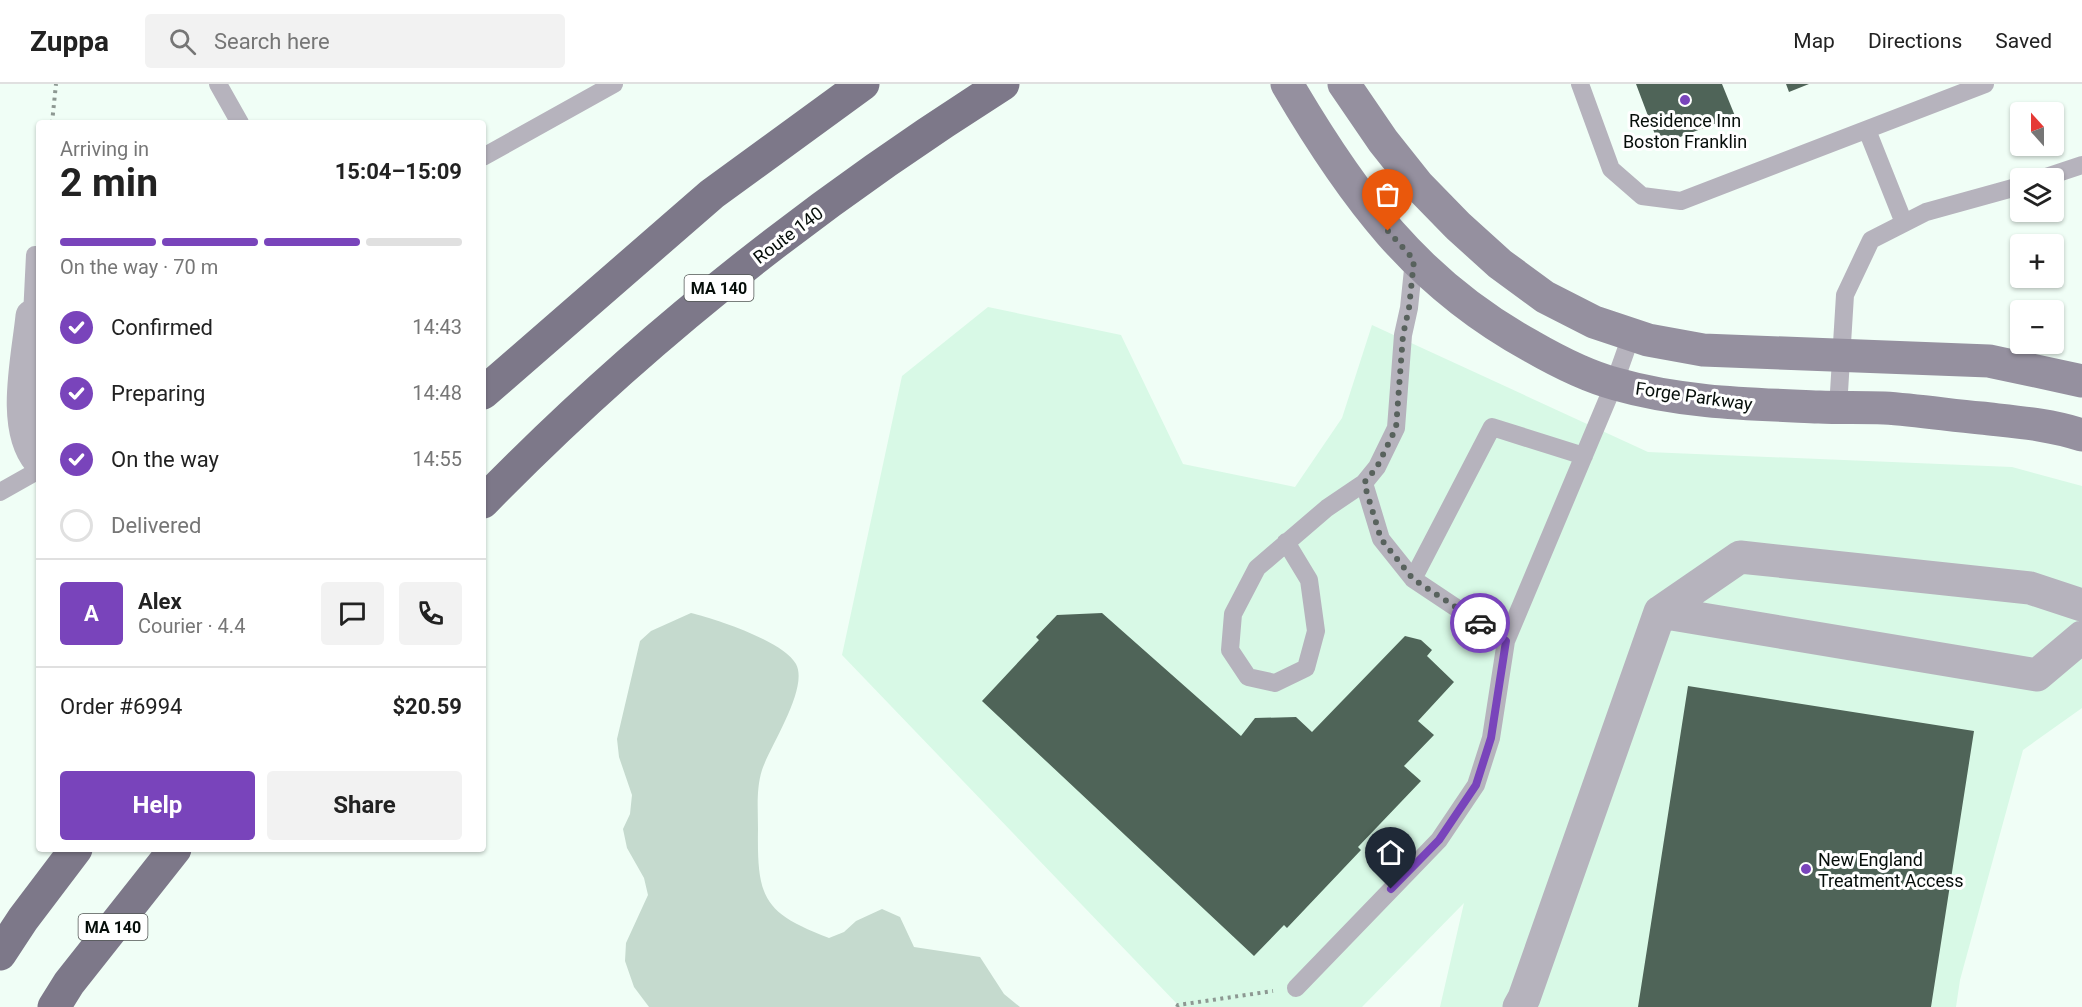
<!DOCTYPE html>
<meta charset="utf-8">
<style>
body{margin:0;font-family:Roboto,sans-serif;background:#f2f2f2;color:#222;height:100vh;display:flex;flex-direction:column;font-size:22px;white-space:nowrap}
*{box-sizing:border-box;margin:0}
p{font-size:20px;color:#767676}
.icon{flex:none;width:33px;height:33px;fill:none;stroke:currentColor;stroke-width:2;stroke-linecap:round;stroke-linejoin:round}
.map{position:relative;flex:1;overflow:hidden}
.sheet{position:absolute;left:36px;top:36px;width:450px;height:732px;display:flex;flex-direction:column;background:#fff;border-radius:6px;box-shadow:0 2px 4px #0004}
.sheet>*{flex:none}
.needle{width:39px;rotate:339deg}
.fabs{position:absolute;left:2010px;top:18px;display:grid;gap:12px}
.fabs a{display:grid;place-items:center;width:54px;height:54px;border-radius:6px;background:#fff;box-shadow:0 2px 4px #0004;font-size:30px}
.pin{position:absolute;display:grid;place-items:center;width:51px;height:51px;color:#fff;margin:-62px -26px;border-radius:50% 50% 50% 0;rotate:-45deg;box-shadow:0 0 6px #0007}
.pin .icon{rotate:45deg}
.courier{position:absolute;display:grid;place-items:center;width:60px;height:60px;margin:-30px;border:4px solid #7944bb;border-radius:50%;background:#fff;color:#222;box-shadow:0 2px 8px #0007}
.headline em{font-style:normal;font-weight:700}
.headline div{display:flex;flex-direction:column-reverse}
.headline{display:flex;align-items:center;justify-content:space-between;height:102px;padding:0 24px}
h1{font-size:39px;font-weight:700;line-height:45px}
.bar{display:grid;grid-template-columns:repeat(4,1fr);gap:9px 6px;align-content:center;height:72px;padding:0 24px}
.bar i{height:8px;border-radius:4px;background:#e0e0e0}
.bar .selected{background:#7944bb}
.bar p{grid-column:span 4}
.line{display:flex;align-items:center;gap:15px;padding:0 24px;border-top:2px solid #e0e0e0}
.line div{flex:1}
.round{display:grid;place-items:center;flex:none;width:63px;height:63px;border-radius:6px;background:#f2f2f2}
ol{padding:0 24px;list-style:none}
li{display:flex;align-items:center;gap:18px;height:66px}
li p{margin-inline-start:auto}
li .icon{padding:6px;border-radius:50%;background:#7944bb;color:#fff;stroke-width:4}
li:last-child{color:#767676}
li i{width:33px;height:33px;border:3px solid #e0e0e0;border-radius:50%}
.action{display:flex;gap:12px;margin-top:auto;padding:12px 24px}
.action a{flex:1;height:69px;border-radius:6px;background:#7944bb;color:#fff;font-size:24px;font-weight:700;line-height:69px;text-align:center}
.action a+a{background:#f2f2f2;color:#222}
header{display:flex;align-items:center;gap:36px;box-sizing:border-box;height:84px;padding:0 30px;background:#fff;border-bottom:2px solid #e0e0e0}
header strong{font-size:28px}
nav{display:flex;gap:33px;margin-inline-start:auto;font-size:21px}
.search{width:420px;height:54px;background:#f2f2f2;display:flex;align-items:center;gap:15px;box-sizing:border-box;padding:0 21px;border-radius:6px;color:#767676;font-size:22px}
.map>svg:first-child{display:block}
</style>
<header>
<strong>Zuppa</strong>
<div class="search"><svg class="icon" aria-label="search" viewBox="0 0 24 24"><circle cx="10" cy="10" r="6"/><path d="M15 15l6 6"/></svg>Search here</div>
<nav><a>Map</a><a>Directions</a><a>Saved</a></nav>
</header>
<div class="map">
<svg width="2082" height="923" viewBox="0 0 2082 923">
<rect width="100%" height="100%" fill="#f0fef6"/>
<path fill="#d8f9e6" d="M988 223 1121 251 1183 380 1295 403 1342 334 1372 241 1648 368 2012 383 2082 402V624L2023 666 1960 896 1956 923H1440L1464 819 1362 923H1180L842 571 902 292Z"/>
<path fill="#c5dace" d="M691 529C716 535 783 557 796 580 809 604 770 662 762 686 756 705 758 726 758 745 757 814 763 829 829 854L844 848 856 837 882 825 900 833 914 863 980 873 1004 910 1020 923H649L634 903 625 877 626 859 648 811 644 794 627 764 623 745 630 730 632 711 619 673 617 655 640 557 651 547Z"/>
<path fill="#4f6458" d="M1636 0H1722L1735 32 1659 61Z
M1786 0H1809L1789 8Z
M1102 529 1241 652 1255 634 1296 633 1312 648 1405 552 1421 556 1432 566 1427 572 1454 598 1418 637 1434 651 1404 682 1421 697 1358 763 1361 766 1287 844 1284 841 1254 872 982 617 1039 556 1036 553 1057 531Z
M1688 602 1974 647 1931 923H1638Z"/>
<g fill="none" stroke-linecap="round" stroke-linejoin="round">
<path stroke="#8d9892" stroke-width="4" stroke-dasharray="3 4.5" stroke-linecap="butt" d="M52 39 56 0
M1177 923 1178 921 1273 907"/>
<path stroke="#b6b3bd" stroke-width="18" d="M218 0 240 39
M1580 0 1611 85 1642 112 1681 117 1985 0
M1867 46 1904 139
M483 73 614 0
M2043 94 2082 81
M32 232 35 171
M1838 324 1845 211 1871 156 1926 128 2020 102
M1364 399 1381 455 1413 495 1506 557 1614 300 1631 252
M0 408 39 386
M1286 458 1309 496 1316 547 1306 584 1275 599 1248 593 1230 566 1233 530 1257 484 1327 424 1364 399 1377 383 1396 344 1403 251 1409 224 1414 176
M1413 495 1492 343 1584 372
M1296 904 1439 756 1476 701 1491 654 1506 557"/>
<path stroke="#b6b3bd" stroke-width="33" d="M32 232C28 273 11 343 39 376
M1660 528 2037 591 2082 553
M1519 923 1524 914 1660 528 1740 473 2030 504 2082 521"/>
<path stroke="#95909f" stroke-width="33" d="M1287 0C1352 111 1416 199 1531 262 1557 277 1586 292 1616 300 1682 319 1750 320 1819 323 1840 324 1862 323 1884 324 1916 326 1949 331 1981 334 2016 338 2048 340 2082 351
M1344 0 1383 57 1418 101 1458 142 1500 180 1545 213 1594 238 1648 256 1703 266 1989 277 2082 297"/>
<path stroke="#7d7889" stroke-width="33" d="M483 309 712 110 863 0
M483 418C638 259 815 119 1003 0
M0 870 23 835 76 765
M54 923 69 899 175 765"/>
</g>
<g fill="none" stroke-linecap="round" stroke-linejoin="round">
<path stroke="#58625d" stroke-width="6" stroke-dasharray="0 10.8" d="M1388 147 1414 176 1409 224 1403 251 1396 344 1377 383 1364 399 1381 455 1413 495 1480 539"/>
<path stroke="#7944bb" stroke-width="8" d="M1391 805 1439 756 1476 701 1491 654 1506 557 1480 539"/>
</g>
<g fill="#7944bb" stroke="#fff" stroke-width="2">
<circle cx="1685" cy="16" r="6"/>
<circle cx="1806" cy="785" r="6"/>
</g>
<g text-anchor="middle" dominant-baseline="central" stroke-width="6" stroke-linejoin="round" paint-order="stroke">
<g fill="#fff" stroke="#515654" stroke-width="1.5">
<rect x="684.5" y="191" width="69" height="26" rx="4.5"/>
<rect x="78.5" y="830" width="69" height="26" rx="4.5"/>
</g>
<g font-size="16" font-weight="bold" fill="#060e0a">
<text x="719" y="204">MA 140</text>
<text x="113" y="843">MA 140</text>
</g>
<g font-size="18" fill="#060e0a" stroke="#fff">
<text x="1685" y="36">Residence Inn<tspan x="1685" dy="21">Boston Franklin</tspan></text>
<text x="1818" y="775" text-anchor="start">New England<tspan x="1818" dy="21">Treatment Access</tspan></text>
</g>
<g font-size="18" fill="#060e0a" stroke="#fff">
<text transform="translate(788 151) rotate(-37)">Route 140</text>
<text transform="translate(1694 312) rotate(8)">Forge Parkway</text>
</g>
</g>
</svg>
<div class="fabs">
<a><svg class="needle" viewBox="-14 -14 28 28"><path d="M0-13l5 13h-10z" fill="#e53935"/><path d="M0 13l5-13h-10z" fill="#767676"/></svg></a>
<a><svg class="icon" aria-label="layers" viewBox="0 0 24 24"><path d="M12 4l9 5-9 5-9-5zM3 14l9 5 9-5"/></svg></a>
<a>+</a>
<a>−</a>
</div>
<div class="pin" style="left:1388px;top:147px;background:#ea580c"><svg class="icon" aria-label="bag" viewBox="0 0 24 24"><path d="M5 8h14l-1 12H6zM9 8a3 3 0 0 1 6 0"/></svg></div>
<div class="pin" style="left:1391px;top:805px;background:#1f2937"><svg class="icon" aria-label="home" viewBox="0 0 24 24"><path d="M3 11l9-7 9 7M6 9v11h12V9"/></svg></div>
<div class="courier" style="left:1480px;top:539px"><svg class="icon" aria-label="car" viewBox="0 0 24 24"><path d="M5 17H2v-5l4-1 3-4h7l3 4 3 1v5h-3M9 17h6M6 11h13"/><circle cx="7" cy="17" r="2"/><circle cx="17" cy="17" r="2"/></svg></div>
<section class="sheet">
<div class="headline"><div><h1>2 min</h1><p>Arriving in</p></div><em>15:04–15:09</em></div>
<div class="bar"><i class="selected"></i><i class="selected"></i><i class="selected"></i><i></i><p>On the way · 70 m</p></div>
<ol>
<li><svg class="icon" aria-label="check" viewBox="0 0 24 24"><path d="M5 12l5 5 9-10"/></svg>Confirmed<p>14:43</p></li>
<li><svg class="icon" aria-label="check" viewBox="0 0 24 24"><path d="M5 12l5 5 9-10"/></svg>Preparing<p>14:48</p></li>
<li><svg class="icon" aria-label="check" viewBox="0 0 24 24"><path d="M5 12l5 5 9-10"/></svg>On the way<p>14:55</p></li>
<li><i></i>Delivered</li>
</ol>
<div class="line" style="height:108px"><b class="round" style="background:#7944bb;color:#fff">A</b><div><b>Alex</b><p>Courier · 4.4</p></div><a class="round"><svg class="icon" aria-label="chat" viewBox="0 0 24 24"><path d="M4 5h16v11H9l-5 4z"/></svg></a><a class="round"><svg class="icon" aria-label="phone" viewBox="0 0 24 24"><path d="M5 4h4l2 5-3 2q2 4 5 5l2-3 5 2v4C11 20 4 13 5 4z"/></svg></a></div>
<div class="line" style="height:78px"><div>Order #6994</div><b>$20.59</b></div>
<div class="action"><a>Help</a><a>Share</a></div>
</section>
</div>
